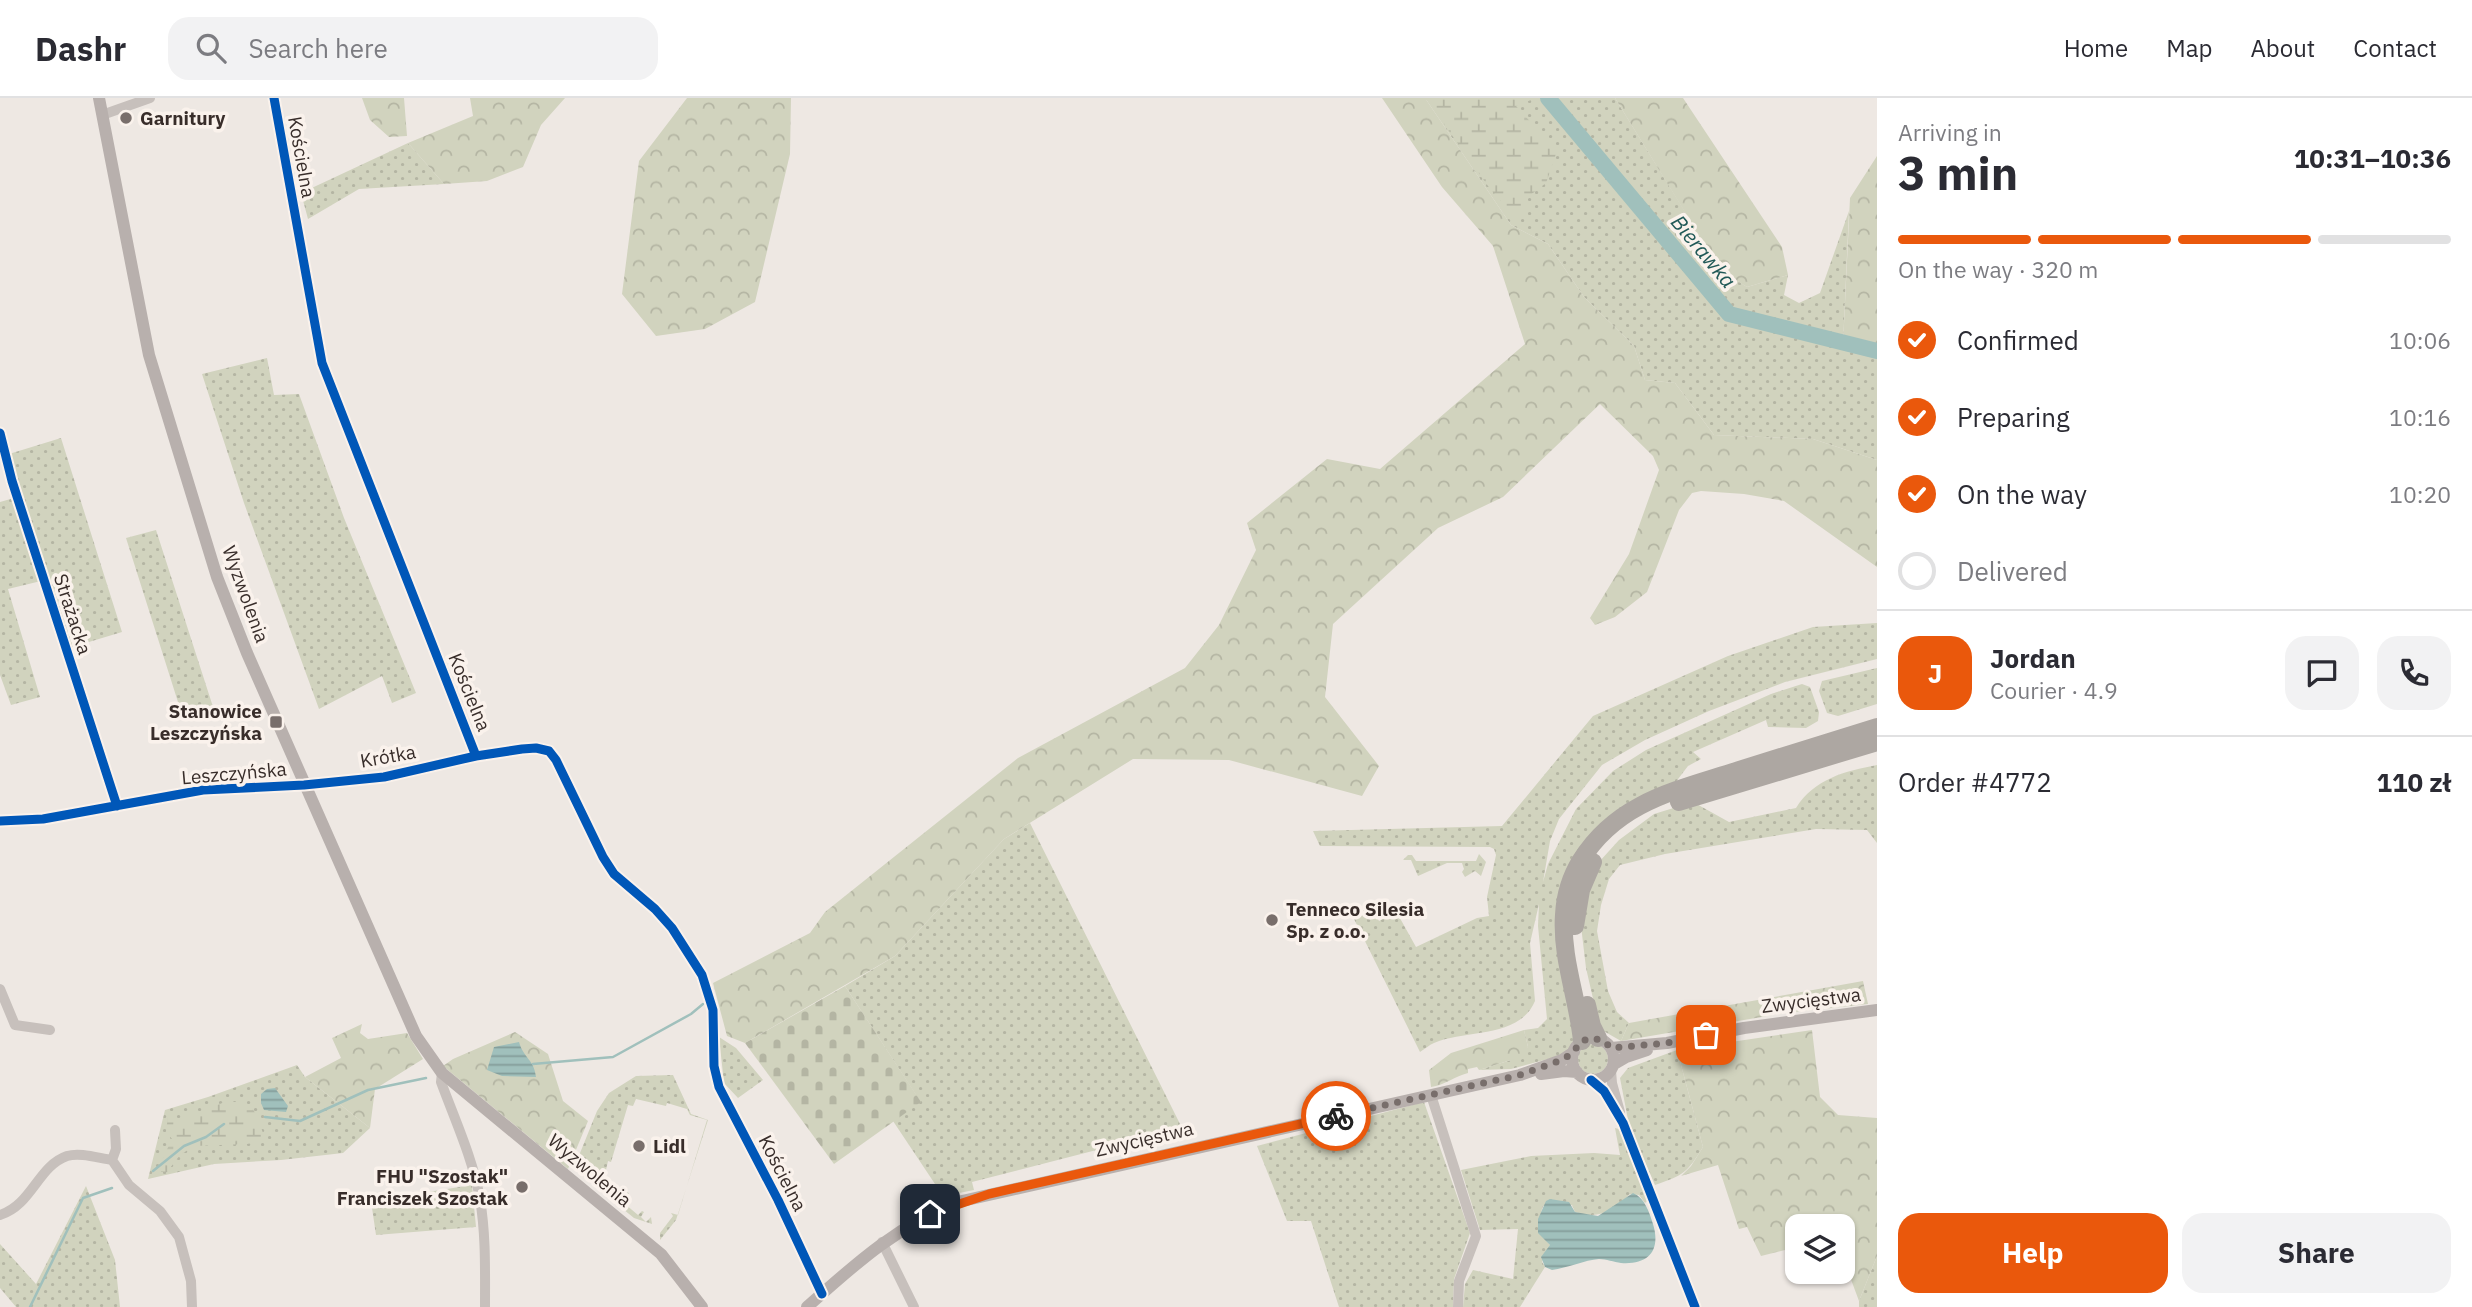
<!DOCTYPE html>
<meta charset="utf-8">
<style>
body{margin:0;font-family:"IBM Plex Sans",sans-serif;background:#f2f2f3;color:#2b2b33;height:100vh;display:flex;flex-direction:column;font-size:26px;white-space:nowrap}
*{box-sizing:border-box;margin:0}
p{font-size:23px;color:#7c7c81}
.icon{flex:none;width:38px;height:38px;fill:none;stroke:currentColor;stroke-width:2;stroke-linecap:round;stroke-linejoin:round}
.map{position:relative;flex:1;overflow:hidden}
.details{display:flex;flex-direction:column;background:#fff;width:595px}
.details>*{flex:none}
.buttons{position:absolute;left:1785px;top:1116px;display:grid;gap:14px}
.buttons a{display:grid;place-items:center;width:70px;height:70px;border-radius:14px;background:#fff;box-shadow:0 2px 5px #0004;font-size:35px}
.pin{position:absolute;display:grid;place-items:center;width:60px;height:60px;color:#fff;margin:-30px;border-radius:14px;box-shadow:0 4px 10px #0006}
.courier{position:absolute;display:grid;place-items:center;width:70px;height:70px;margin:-35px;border:5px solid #ea580c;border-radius:50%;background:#fff;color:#222;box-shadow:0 2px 9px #0007}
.headline em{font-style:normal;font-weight:700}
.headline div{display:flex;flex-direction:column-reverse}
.headline{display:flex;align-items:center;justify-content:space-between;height:119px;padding:0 21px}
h1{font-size:46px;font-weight:700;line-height:52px}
.bar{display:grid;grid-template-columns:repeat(4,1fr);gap:10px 7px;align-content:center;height:84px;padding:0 21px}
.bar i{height:9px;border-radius:5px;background:#e1e1e2}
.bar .on{background:#ea580c}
.bar p{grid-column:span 4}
.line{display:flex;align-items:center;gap:18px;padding:0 21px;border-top:2px solid #e1e1e2}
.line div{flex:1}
.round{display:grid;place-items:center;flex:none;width:74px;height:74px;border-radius:21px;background:#f2f2f3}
ol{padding:0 21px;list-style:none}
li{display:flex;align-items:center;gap:21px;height:77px}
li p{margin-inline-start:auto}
li .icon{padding:7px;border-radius:50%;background:#ea580c;color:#fff;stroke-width:4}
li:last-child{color:#7c7c81}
li i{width:38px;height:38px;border:4px solid #e1e1e2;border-radius:50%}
.cta{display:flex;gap:14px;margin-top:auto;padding:14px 21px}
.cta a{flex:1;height:80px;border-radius:21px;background:#ea580c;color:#fff;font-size:28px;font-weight:700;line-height:80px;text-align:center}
.cta a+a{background:#f2f2f3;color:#2b2b33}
header{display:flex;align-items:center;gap:42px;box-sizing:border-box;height:98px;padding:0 35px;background:#fff;border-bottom:2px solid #e1e1e2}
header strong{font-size:33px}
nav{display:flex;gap:38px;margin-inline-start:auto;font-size:24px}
.search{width:490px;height:63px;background:#f2f2f3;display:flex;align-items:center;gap:18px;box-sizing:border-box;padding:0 24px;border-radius:21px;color:#7c7c81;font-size:26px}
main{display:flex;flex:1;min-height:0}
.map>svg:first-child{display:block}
</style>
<header>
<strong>Dashr</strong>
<div class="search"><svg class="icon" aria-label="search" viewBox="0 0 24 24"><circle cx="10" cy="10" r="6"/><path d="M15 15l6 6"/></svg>Search here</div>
<nav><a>Home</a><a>Map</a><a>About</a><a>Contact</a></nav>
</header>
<main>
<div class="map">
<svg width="1877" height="1209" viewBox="0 0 1877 1209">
<defs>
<pattern id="grass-dots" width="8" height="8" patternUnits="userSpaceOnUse" patternTransform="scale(1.75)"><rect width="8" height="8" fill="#d1d3be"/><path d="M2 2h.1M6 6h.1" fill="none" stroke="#b4b5a3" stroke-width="1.8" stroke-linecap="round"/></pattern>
<pattern id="forest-crowns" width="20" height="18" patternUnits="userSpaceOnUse" patternTransform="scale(1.75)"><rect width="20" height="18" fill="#d1d3be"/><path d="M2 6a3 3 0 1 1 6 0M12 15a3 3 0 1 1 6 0" fill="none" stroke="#b4b5a3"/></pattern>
<pattern id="wetland-marsh" width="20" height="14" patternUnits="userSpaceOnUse" patternTransform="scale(1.75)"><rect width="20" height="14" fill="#d1d3be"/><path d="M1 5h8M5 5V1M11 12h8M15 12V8" fill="none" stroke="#b4b5a3"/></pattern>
<pattern id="cemetery-stones" width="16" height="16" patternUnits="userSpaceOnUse" patternTransform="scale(1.75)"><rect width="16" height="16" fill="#d1d3be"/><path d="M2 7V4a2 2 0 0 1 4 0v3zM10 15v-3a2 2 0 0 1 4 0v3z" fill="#b4b5a3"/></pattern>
<pattern id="water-rules" width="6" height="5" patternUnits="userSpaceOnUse" patternTransform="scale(1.75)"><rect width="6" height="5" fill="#a0c0bc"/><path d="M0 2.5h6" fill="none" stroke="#839c99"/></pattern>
</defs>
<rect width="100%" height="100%" fill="#eee8e3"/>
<path fill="url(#grass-dots)" d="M1425 0H1615L1721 172 1747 189 1788 177 1784 197 1799 205 1820 195 1849 113 1843 247 1877 254V362L1813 341 1714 337 1675 285 1645 282 1634 248 1584 199 1548 146 1511 127Z
M408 45 444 86 359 91 308 121 301 95Z
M267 260 274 297 299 296 344 420 416 595 392 605 382 578 319 611 244 405 202 276Z
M61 340 122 534 69 550 9 356Z
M14 400 41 483 8 491 40 599 11 607 0 577V404Z
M156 432 214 612 184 623 126 440Z
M1877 525V561L1785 584 1709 613 1645 642 1602 667 1559 721 1550 743 1543 784 1548 766 1576 711 1613 673 1646 652 1771 596 1802 586 1810 589 1819 614 1818 623 1806 630 1768 629 1766 622 1693 654 1701 661 1688 668 1672 689 1570 770 1576 941 1566 956 1511 971 1479 972 1511 962 1528 949 1524 932 1538 930 1547 921 1538 828 1539 806 1530 845 1535 903C1519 941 1466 931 1434 945 1429 947 1425 951 1420 954L1353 819 1365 811 1368 815 1374 813 1379 823 1396 813 1416 849 1477 820 1489 818 1487 799 1496 757 1494 751 1490 749 1320 748 1313 733 1502 728 1593 618 1728 558 1813 529Z
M1877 570V606L1838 618 1827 615 1819 593 1822 583Z
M1877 667V745L1867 732 1816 731 1665 756 1620 767 1609 781 1601 807 1597 833 1608 893 1617 914 1629 925 1621 943 1600 931 1586 870 1581 828 1583 805 1599 764 1619 742 1654 716 1693 704 1729 724 1796 710C1814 681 1845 673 1877 667Z
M1030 725 1182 1030 972 1084 974 1092 949 1097 947 1104 893 1023 920 1003 845 888 895 858 1004 741Z
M1479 756 1486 764 1481 778 1475 773 1465 779 1462 774 1464 771 1462 765H1447L1418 778 1411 762H1403L1408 757H1412L1416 763H1476Z
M719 939 736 950 763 982 738 1000 724 985Z
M1578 961a15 15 0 1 1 30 0a15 15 0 1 1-30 0Z
M1677 952 1703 1049C1687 1075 1684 1077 1655 1087L1629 1027 1620 980 1628 970Z
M297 967 305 979 370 1030 343 1055 281 1062 214 1066 148 1081 165 1012 208 999Z
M673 977 691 1016 708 1022 676 1122 660 1142V1135L673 1118 671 1115 678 1117 707 1022 690 1017 687 1011 667 1005 666 1008 636 1001 633 1008 628 1007 611 1064 608 1063 604 1081 613 1085 612 1090 629 1095 625 1106 638 1117 642 1113 644 1114 641 1119 646 1124 651 1119 652 1126 634 1120 596 1089 593 1074 578 1060 597 1013 609 995 636 978Z
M1424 1004 1470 1135 1454 1181 1453 1209H1339L1311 1123H1287L1257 1048Z
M1615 1030 1623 1032 1650 1100 1645 1105 1639 1097 1630 1096C1613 1113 1599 1122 1575 1114L1572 1107 1543 1108C1538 1122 1539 1135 1550 1147 1549 1153 1544 1157 1542 1164L1545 1169 1520 1209H1463L1465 1186 1473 1172 1513 1181 1518 1131 1480 1132 1461 1072 1531 1058 1594 1055 1620 1057Z
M472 1087 476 1129 376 1137 371 1103Z
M86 1088 115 1162 120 1209H16L0 1190V1146L36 1186Z
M1877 1158V1209H1859V1203Z"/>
<path fill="url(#forest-crowns)" d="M362 0H404L407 38 389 39 370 22Z
M470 0H565L541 27 523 69 487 83 444 86 408 45 473 18Z
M687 0H791L790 56 755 204 705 231 656 238 622 196 639 63Z
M1382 0H1425L1511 127 1548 146 1584 199 1634 248 1645 282 1675 285 1714 337 1813 341 1877 362V469L1784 403 1744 396 1701 393 1692 395 1679 412 1647 494 1615 519 1595 527 1590 520 1629 456 1659 372 1653 358 1600 306 1503 399 1438 430 1333 526 1325 599 1379 668 1362 698 1229 662 1133 661 1004 741 895 858 745 945 727 938 713 885 810 835 825 814 1018 660 1185 570 1219 527 1256 452 1247 425 1327 361 1380 371 1525 246 1493 148 1442 89Z
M1615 0H1683L1782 149 1788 177 1747 189 1721 173Z
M1877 58V254L1843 247 1850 100Z
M1863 883 1868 906 1785 915 1621 943 1629 925Z
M362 926 360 935 368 941 407 935 423 961 375 991 370 1030 305 979 341 960 332 940Z
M1524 932 1528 949 1521 962H1511L1479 972 1477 969 1468 971V975C1455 978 1445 987 1431 989L1429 972 1451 955Z
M1812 932 1820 999 1838 1017 1877 1020V1158L1859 1203 1843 1160V1129H1797V1149L1761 1158 1747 1129 1739 1131 1718 1067 1681 1078 1691 1068 1703 1049 1677 952Z
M515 934 548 956 563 1003 588 1023 568 1071 443 968 453 961Z"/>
<path fill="url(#wetland-marsh)" d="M1412 0H1555H1536L1516 8 1557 53 1546 85 1529 98 1519 125 1488 88 1427 2 1415 6Z
M225 1004H245L254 1013 266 1042 247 1046 194 1048 180 1057 167 1074H161V1064L172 1041 166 1034 168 1018 178 1022Z"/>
<path fill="url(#cemetery-stones)" d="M845 888 921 1004 834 1066 745 945Z"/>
<path fill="url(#water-rules)" d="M519 944C524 961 534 961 536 979L502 978 487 972 494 949Z
M275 990 288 1008 286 1014 264 1012 261 1005V996L267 991Z
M1633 1095C1645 1100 1649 1114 1653 1126 1661 1152 1649 1167 1621 1165 1614 1164 1606 1161 1599 1161 1585 1162 1567 1170 1552 1172L1545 1169 1541 1159 1550 1147 1538 1135V1121L1546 1103 1550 1101 1569 1104 1575 1114 1598 1118Z"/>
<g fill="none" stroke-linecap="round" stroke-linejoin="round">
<path stroke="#a0c0bc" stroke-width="2.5" d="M533 966 613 959 691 916 703 906
M265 1019 300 1023 368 992 426 980
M153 1073 184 1048 206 1039 224 1026
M30 1209 83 1100 112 1090"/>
<path stroke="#a0c0bc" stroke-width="16" d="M1548 0 1729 216 1877 253"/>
<path stroke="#c7c0bc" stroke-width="10" d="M274 0 322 265 476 658
M102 17 150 0
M0 335 12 383 117 708
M0 723 43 721 203 692 304 687 384 679 476 658 522 651 536 650 549 653 556 662 603 759 614 776 655 811 672 830 702 877 713 912 714 968 719 989 778 1102 822 1196
M0 891 15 927 50 932
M1611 973 1612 985 1620 1014
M442 975 441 984C455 1022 473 1061 480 1101 486 1137 485 1173 485 1209
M1591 982 1604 993 1623 1025 1695 1209
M1431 997 1476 1138 1459 1183 1458 1209
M115 1032 116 1051 112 1062 129 1087 160 1113 179 1139 191 1183 192 1209
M0 1117C32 1107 38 1068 67 1058 80 1054 98 1060 112 1062
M882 1144 914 1209"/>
<path stroke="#b8b0ad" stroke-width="12" d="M99 0 149 257 217 479 247 555 416 938 442 975 661 1156 702 1209
M1572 961a21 21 0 1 1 42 0a21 21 0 1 1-42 0Z
M1611 950 1667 945 1744 930 1877 912
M1614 966 1626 959 1647 952
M1541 976 1564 973 1577 974
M807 1209C855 1166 900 1125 962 1103L1520 977 1562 962 1574 954"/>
<path stroke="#ada7a2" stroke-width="18" d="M1679 704 1877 644
M1575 828 1581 792 1593 764
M1587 907 1592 928 1598 940
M1582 943C1578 901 1561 860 1564 817 1565 797 1571 778 1581 762 1618 703 1678 692 1739 672 1785 658 1831 643 1877 629"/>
<g stroke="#faf2ec" stroke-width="13">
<path id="cycleway" d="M274 0 322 265 476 658
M0 335 12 383 117 708
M0 723 43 721 203 692 304 687 384 679 476 658 522 651 536 650 549 653 556 662 603 759 614 776 655 811 672 830 702 877 713 912 714 968 719 989 778 1102 822 1196
M1591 982 1604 993 1623 1025 1695 1209"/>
</g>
<use href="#cycleway" stroke="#0057b8" stroke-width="9"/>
</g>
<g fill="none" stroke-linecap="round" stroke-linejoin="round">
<path stroke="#786e6b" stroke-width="7" stroke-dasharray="0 12.6" d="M1336 1018 1520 977 1562 962 1574 954 1579 945 1589 940 1603 942 1611 950 1667 945 1706 937"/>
<path stroke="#ea580c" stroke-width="9" d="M930 1116 989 1096 1336 1018"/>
</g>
<g fill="#786e6b" stroke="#faf2ec" stroke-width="2.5">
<circle cx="126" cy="20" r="7"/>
<rect x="269" y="617" width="14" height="14" rx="3.5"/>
<circle cx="1272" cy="822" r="7"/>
<circle cx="639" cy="1048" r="7"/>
<circle cx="522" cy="1089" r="7"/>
</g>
<g text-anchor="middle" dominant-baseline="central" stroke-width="7" stroke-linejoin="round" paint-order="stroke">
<g font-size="19" font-weight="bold" fill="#382d2a" stroke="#faf2ec" text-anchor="start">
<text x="140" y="20">Garnitury</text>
<text x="262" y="613" text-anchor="end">Stanowice<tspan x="262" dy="22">Leszczyńska</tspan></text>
<text x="1286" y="811">Tenneco Silesia<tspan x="1286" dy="22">Sp. z o.o.</tspan></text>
<text x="653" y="1048">Lidl</text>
<text x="508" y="1078" text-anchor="end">FHU "Szostak"<tspan x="508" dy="22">Franciszek Szostak</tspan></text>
</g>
<g font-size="19" fill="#382d2a" stroke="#faf2ec">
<text transform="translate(302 59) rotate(80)">Kościelna</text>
<text transform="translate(246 496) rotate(70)">Wyzwolenia</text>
<text transform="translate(73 516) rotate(72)">Strażacka</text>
<text transform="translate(470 594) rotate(68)">Kościelna</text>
<text transform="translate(388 658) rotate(-10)">Krótka</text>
<text transform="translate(234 675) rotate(-5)">Leszczyńska</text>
<text transform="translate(1811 902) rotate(-7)">Zwycięstwa</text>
<text transform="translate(1144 1041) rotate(-13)">Zwycięstwa</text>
<text transform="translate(590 1072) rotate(40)">Wyzwolenia</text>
<text transform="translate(783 1075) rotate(63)">Kościelna</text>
</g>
<g font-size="21" font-style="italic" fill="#215957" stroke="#faf2ec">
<text transform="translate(1704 153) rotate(50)">Bierawka</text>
</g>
</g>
</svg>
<div class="buttons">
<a><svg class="icon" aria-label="layers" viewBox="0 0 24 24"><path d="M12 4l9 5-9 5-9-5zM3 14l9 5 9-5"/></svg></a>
</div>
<div class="pin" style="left:1706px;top:937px;background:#ea580c"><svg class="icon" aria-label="bag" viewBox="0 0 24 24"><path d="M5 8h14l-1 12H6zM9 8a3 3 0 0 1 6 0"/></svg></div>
<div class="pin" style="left:930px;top:1116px;background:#1f2937"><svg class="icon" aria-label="home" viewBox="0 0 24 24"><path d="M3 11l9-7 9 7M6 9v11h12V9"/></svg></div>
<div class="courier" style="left:1336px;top:1018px"><svg class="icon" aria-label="bike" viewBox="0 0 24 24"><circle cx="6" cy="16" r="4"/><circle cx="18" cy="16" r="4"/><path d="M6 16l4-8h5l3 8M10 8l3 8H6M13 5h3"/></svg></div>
</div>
<section class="details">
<div class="headline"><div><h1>3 min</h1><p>Arriving in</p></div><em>10:31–10:36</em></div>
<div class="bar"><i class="on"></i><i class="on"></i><i class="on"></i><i></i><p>On the way · 320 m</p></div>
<ol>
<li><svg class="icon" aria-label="check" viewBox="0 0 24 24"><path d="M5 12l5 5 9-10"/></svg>Confirmed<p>10:06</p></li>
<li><svg class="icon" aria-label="check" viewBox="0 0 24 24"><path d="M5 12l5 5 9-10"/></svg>Preparing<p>10:16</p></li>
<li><svg class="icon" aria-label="check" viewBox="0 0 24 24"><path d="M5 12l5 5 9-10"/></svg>On the way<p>10:20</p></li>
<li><i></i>Delivered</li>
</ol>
<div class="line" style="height:126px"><b class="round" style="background:#ea580c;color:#fff">J</b><div><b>Jordan</b><p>Courier · 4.9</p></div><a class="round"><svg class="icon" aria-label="chat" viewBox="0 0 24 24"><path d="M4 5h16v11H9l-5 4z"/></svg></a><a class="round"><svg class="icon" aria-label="phone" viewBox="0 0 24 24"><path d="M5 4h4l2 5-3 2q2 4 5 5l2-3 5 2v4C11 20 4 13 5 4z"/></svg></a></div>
<div class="line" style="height:91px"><div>Order #4772</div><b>110 zł</b></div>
<div class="cta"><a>Help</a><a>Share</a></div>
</section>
</main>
